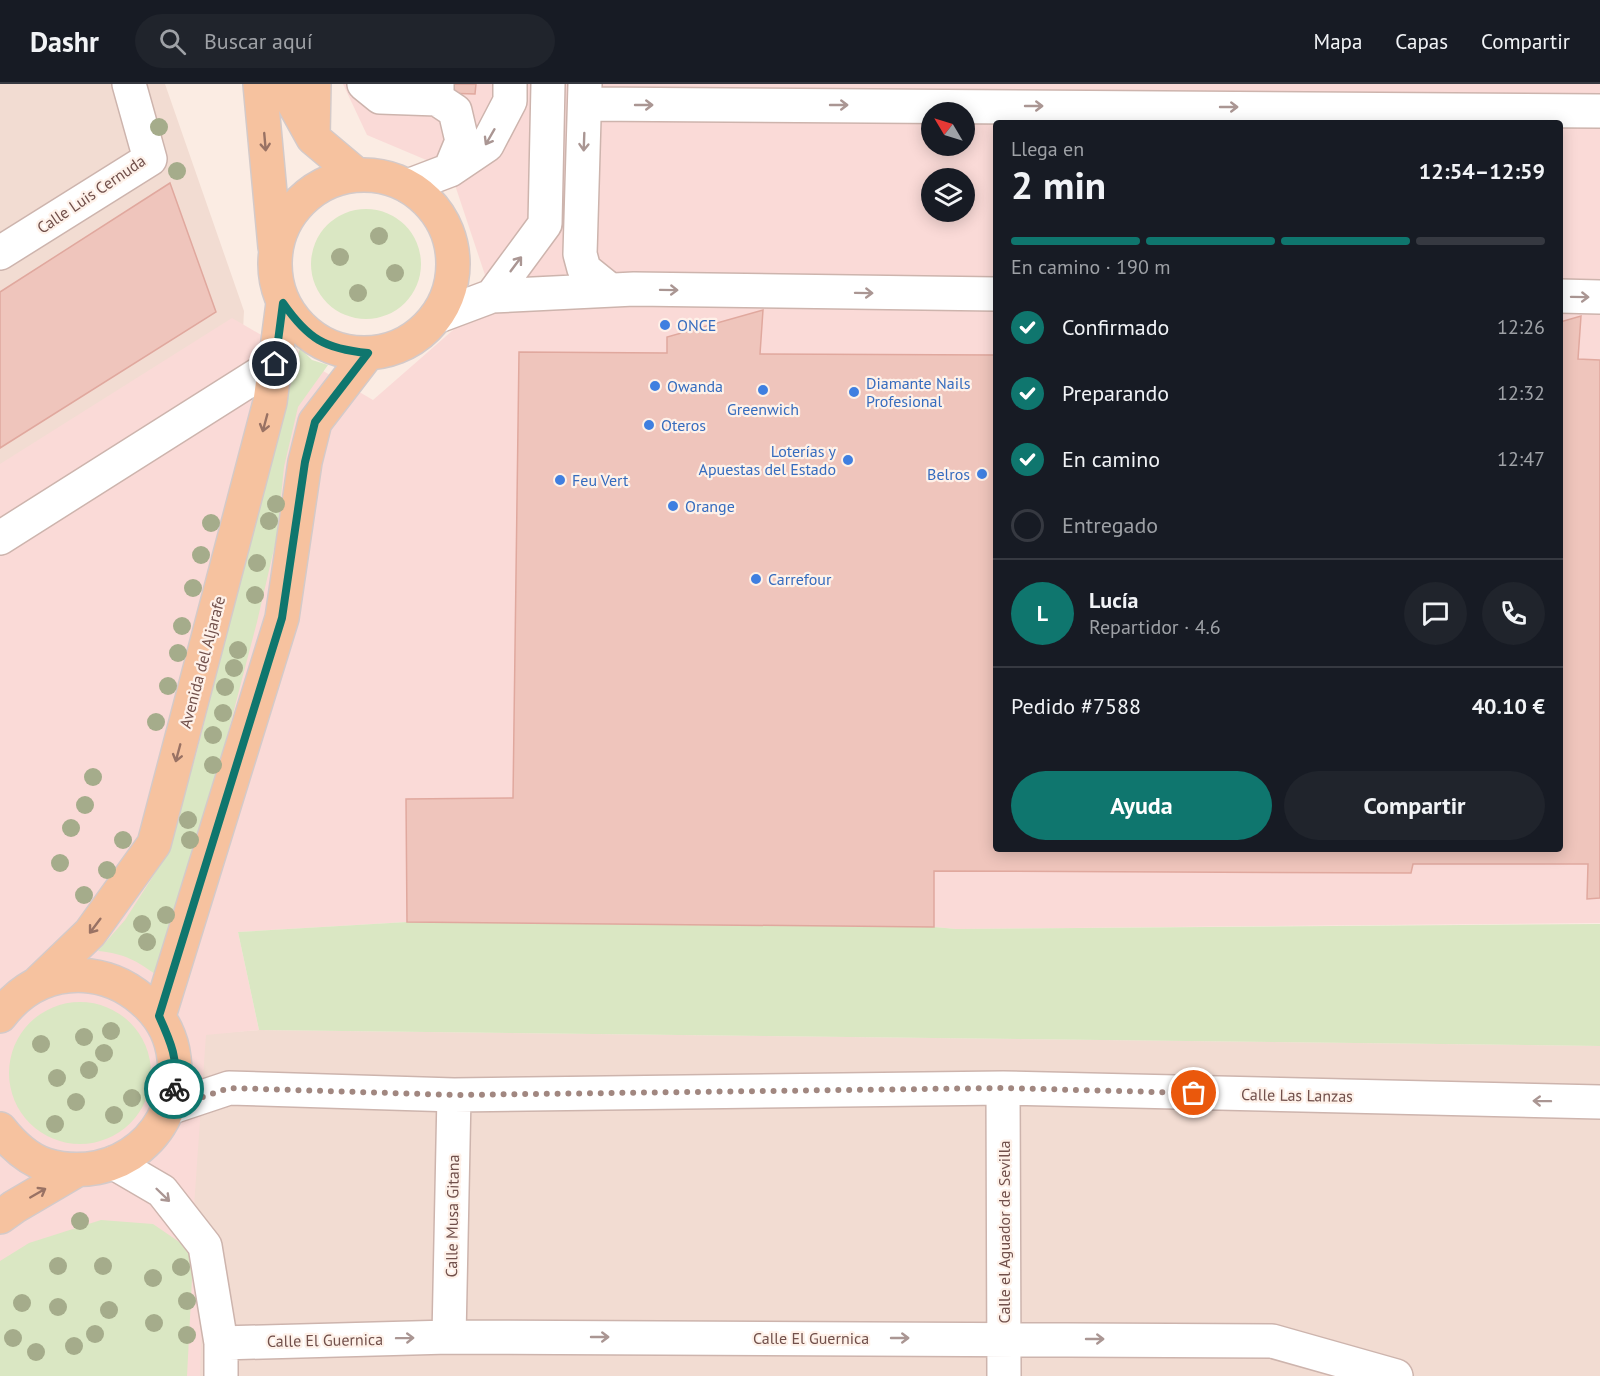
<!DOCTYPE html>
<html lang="es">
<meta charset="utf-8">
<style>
body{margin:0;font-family:"PT Sans",sans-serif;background:#20242c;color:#f1f3f6;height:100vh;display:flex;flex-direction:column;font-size:22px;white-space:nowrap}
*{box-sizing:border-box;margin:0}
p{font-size:20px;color:#9ea1a6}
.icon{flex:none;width:33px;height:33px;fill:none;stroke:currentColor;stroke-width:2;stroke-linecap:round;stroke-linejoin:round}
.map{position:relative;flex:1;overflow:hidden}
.side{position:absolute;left:993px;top:36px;width:570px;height:732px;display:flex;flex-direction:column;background:#171b24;border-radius:6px;box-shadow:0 3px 15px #0003}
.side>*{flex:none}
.needle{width:39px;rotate:308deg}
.buttons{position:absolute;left:921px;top:18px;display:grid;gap:12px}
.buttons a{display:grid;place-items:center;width:54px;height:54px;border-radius:50%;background:#171b24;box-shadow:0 3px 15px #0003;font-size:30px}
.pin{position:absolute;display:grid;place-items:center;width:51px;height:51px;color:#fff;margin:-26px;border:3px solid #fff;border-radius:50%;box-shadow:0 2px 6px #0007}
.courier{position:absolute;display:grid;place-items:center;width:60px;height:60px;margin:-30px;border:4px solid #0f766e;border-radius:50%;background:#fff;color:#222;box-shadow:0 2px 8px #0007}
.summary em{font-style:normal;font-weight:600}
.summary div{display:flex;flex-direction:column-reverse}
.summary{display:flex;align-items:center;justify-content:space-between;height:102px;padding:0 18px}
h1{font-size:39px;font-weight:600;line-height:45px}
.bar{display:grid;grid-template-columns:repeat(4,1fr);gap:9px 6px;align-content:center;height:72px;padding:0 18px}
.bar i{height:8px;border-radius:4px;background:#363941}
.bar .current{background:#0f766e}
.bar p{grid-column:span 4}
.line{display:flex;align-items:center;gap:15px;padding:0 18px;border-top:2px solid #363941}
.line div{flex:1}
.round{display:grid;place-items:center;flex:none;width:63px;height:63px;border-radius:32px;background:#20242c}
ol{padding:0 18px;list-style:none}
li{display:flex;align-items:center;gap:18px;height:66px}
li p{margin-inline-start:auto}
li .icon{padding:6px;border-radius:50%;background:#0f766e;color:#fff;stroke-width:4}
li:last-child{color:#9ea1a6}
li i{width:33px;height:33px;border:3px solid #363941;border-radius:50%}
.primary-button{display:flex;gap:12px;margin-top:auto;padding:12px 18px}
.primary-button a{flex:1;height:69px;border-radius:36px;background:#0f766e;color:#fff;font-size:24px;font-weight:600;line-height:69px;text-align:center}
.primary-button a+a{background:#20242c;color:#f1f3f6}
header{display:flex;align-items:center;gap:36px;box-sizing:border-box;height:84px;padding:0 30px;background:#171b24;border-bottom:2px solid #363941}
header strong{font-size:28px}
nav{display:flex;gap:33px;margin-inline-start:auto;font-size:21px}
.search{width:420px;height:54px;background:#20242c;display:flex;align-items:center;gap:15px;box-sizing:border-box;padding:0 21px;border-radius:33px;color:#9ea1a6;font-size:22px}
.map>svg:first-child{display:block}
</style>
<header>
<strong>Dashr</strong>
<div class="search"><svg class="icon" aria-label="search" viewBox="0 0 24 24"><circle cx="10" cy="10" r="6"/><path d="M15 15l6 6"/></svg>Buscar aquí</div>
<nav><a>Mapa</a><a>Capas</a><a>Compartir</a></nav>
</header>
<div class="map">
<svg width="1600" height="1292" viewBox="0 0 1600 1292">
<rect width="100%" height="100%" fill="#fbece3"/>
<path fill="#f2dcd2" d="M0 0H165L244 227 206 950 259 946 1600 962V1292H0Z"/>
<path fill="#fadad7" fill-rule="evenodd" d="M343 0H1600V839L956 845 934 843 407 838 238 848 259 946 206 951 191 1165 205 1162 200 1292H0V380L232 234 373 316 492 212 450 86 367 51ZM932 28H964V62H932ZM996 39H1560V765H996ZM932 94H964V128H932Z"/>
<path fill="#dae7c3" d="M311 180a55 55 0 1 1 110 0a55 55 0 1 1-110 0Z
M300 264 312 276 328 281 298 323 284 383 277 452 257 538 207 729 166 854 158 892C135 876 126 870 98 867L125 836 166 772 196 671Z
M407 838 934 843 956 845 1600 840V962L259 946 238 848Z
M9 989a71 71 0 1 1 142 0a71 71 0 1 1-142 0Z
M101 1136 153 1140 191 1166 192 1195 187 1292H0V1177L29 1159Z"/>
<path fill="#efc5bc" stroke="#e0a89e" stroke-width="1.5" d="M444 0H476L475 10 444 9Z
M170 99 216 228 0 364V208Z
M763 226 760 270 996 271V765H1560V238L1581 232 1578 275 1600 276V814L1587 815 1588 780H1413L1411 789 934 787V843L407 838 406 715 513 714 519 268 667 269V253Z"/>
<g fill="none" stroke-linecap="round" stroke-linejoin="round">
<g stroke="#cdb4ad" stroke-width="36">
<path id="minor" d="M364 0 380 13 437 15
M437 0V15L455 27 462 57 450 86
M585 0 580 170 584 185 610 206
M585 20 1600 27
M408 102 450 86 487 61 510 17V0
M0 169 150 75 129 0
M492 212 634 205 996 210
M1560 212 1600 213
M436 233 492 212 545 140 548 0
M0 454 275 280
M1003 1004 1004 1292
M169 1024 229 1004 454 1011 1003 1004 1600 1018
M114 1079 162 1107 205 1162 221 1259V1292
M449 1253 454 1011
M221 1259 449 1253 1272 1257 1396 1292"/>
</g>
<g stroke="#d4cac9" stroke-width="36">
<path id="major" d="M260 0 275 163
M283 0 313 54 357 91
M313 53 314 0
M275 180a89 89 0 1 1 178 0a89 89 0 1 1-178 0Z
M39 898 90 849 154 760 270 318 283 219
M0 932C23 902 53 888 90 892 114 895 133 906 149 922 163 936 172 955 174 974 183 1048 117 1102 46 1081 27 1075 12 1060 0 1045
M159 932 282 534 305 378 315 338 368 269
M0 1133 14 1123 77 1086"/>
</g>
<use href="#minor" stroke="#fff" stroke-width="33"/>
<use href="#major" stroke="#f6c29f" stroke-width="33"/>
</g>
<g fill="#a5ac8b">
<circle cx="159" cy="43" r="9"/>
<circle cx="177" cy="87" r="9"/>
<circle cx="379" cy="152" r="9"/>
<circle cx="340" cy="173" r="9"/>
<circle cx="395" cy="189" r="9"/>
<circle cx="358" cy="209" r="9"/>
<circle cx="276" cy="420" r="9"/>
<circle cx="269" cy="437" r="9"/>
<circle cx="211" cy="439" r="9"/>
<circle cx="201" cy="471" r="9"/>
<circle cx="257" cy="479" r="9"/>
<circle cx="193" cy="504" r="9"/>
<circle cx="255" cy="511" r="9"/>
<circle cx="182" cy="542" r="9"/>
<circle cx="238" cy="566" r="9"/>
<circle cx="178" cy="569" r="9"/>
<circle cx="234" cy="584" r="9"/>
<circle cx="168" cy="602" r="9"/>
<circle cx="225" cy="603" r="9"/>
<circle cx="223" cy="629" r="9"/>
<circle cx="156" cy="638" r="9"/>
<circle cx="213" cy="651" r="9"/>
<circle cx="213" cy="681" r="9"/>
<circle cx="93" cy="693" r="9"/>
<circle cx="85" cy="721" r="9"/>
<circle cx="188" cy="736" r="9"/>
<circle cx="71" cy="744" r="9"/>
<circle cx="123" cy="756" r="9"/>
<circle cx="190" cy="756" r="9"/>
<circle cx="60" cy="779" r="9"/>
<circle cx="107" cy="786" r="9"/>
<circle cx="84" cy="811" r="9"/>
<circle cx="166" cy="831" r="9"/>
<circle cx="142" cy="840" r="9"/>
<circle cx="147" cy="858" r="9"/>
<circle cx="111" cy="947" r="9"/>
<circle cx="84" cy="953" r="9"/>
<circle cx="41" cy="960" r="9"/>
<circle cx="104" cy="969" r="9"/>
<circle cx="89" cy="986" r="9"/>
<circle cx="57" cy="994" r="9"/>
<circle cx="132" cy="1014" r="9"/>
<circle cx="76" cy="1018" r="9"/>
<circle cx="114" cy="1031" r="9"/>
<circle cx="55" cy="1040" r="9"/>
<circle cx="80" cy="1137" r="9"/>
<circle cx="58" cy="1182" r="9"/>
<circle cx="103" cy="1182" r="9"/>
<circle cx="181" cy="1183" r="9"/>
<circle cx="153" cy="1194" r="9"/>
<circle cx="187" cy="1217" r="9"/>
<circle cx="22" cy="1219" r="9"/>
<circle cx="58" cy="1223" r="9"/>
<circle cx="109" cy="1226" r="9"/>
<circle cx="154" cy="1239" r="9"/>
<circle cx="95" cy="1250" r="9"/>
<circle cx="187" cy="1251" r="9"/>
<circle cx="13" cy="1254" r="9"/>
<circle cx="74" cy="1262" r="9"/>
<circle cx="36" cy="1268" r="9"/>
</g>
<defs><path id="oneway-shaft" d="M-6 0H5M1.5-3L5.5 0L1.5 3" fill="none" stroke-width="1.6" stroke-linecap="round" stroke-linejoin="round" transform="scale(1.5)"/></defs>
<g stroke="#aa9693">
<use href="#oneway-shaft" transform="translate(644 21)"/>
<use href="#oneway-shaft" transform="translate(839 21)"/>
<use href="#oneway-shaft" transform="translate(1034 22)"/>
<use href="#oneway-shaft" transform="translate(1229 23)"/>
<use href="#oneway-shaft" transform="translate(490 53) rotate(120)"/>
<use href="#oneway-shaft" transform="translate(584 58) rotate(92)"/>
<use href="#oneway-shaft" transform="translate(516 180) rotate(-53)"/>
<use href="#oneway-shaft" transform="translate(669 206) rotate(1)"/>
<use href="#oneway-shaft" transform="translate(864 209) rotate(1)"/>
<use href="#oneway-shaft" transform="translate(1580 213) rotate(1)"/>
<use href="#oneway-shaft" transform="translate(1542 1017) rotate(-179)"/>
<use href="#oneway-shaft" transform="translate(163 1111) rotate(44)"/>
<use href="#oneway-shaft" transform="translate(600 1253)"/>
<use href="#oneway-shaft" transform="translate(405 1254) rotate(-1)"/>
<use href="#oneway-shaft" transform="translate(900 1254)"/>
<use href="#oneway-shaft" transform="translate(1095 1255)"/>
</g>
<g stroke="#997264">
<use href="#oneway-shaft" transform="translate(265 58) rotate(85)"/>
<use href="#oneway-shaft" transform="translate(265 339) rotate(105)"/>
<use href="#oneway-shaft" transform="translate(178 669) rotate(105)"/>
<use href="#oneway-shaft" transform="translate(95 842) rotate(127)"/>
<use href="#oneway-shaft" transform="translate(38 1109) rotate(-30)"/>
</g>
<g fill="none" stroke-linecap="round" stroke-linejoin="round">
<path stroke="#a18780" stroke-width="6" stroke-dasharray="0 10.8" d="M174 1005 170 1024 229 1004 454 1011 1003 1004 1194 1009"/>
<path stroke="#0f766e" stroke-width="8" d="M174 1005C180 979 170 956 159 932L282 534 305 378 315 338 368 269C325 265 308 255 283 219L275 280"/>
</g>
<g fill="#3f7fe0" stroke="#fef1e9" stroke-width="2">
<circle cx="665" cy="241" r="6"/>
<circle cx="655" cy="302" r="6"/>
<circle cx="763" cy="306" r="6"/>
<circle cx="854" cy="308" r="6"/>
<circle cx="649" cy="341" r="6"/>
<circle cx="848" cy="376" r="6"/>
<circle cx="982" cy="390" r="6"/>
<circle cx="560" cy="396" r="6"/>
<circle cx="673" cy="422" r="6"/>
<circle cx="756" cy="495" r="6"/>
</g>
<g text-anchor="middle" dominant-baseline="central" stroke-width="4.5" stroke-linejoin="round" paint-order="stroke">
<g font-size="16" fill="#71504b" stroke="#fef1e9">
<text transform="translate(91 110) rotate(-34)">Calle Luis Cernuda</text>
<text transform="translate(202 578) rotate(-75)">Avenida del Aljarafe</text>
<text transform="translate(1297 1011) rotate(1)">Calle Las Lanzas</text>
<text transform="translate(452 1132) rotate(-89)">Calle Musa Gitana</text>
<text transform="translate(1004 1148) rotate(-90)">Calle el Aguador de Sevilla</text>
<text x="811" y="1254">Calle El Guernica</text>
<text transform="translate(325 1256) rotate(-1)">Calle El Guernica</text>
</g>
<g font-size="16" fill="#366cbe" stroke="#fef1e9" text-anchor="start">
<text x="677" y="241">ONCE</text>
<text x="866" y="299">Diamante Nails<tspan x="866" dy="18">Profesional</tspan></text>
<text x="667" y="302">Owanda</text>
<text x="763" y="325" text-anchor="middle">Greenwich</text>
<text x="661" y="341">Oteros</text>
<text x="836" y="367" text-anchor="end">Loterías y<tspan x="836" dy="18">Apuestas del Estado</tspan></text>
<text x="970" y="390" text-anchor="end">Belros</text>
<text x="572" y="396">Feu Vert</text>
<text x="685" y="422">Orange</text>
<text x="768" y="495">Carrefour</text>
</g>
</g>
</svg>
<div class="buttons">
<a><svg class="needle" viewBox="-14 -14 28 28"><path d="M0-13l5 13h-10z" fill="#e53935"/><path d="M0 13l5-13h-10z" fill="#9ea1a6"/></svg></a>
<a><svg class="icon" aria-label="layers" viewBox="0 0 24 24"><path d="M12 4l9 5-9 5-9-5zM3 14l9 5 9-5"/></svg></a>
</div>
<div class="pin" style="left:1194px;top:1009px;background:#ea580c"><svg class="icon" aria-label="bag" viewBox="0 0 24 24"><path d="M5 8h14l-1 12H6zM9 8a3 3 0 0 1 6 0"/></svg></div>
<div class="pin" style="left:275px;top:280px;background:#1f2937"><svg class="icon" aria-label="home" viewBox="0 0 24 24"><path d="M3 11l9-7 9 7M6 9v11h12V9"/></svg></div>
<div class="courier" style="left:174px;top:1005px"><svg class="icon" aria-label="bike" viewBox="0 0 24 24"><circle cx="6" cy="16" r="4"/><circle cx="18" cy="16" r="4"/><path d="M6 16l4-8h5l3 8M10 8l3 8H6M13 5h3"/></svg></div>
<section class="side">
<div class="summary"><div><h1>2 min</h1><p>Llega en</p></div><em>12:54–12:59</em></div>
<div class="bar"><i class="current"></i><i class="current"></i><i class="current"></i><i></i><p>En camino · 190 m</p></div>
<ol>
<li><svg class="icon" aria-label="check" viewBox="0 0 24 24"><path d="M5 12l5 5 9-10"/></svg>Confirmado<p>12:26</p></li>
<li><svg class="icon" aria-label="check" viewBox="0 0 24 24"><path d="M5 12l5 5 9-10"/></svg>Preparando<p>12:32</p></li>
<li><svg class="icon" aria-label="check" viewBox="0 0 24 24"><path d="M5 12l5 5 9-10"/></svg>En camino<p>12:47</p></li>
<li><i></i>Entregado</li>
</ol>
<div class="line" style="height:108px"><b class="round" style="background:#0f766e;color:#fff">L</b><div><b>Lucía</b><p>Repartidor · 4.6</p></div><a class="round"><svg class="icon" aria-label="chat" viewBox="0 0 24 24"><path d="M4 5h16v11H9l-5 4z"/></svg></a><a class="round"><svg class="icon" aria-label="phone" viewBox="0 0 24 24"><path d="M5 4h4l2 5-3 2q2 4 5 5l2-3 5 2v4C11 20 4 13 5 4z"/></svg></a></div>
<div class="line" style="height:78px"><div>Pedido #7588</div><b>40.10 €</b></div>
<div class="primary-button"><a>Ayuda</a><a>Compartir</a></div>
</section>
</div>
